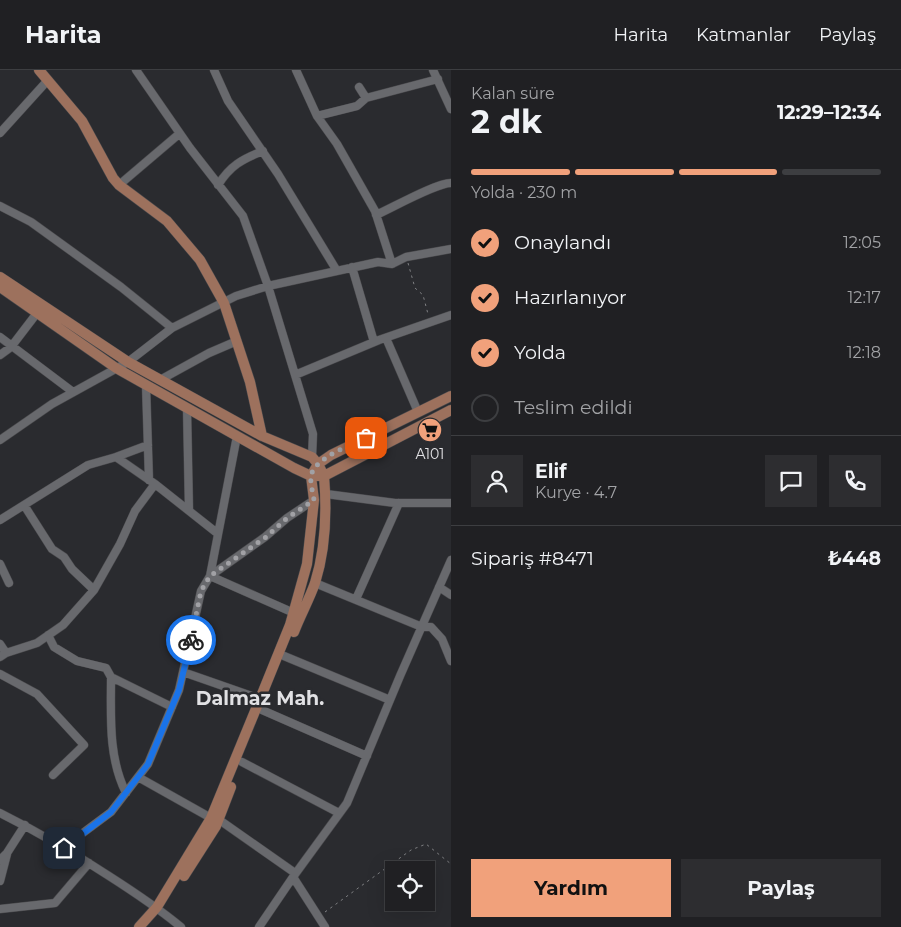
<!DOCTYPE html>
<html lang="tr">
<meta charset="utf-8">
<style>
body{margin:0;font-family:Montserrat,sans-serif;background:#2d2d30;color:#f1f3f6;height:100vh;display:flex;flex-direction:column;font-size:19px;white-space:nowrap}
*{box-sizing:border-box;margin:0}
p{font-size:16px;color:#a2a3a6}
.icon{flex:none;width:28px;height:28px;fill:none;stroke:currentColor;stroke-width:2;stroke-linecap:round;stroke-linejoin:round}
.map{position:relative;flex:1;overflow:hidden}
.side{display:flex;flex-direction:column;background:#202023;width:450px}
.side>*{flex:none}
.buttons{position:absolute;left:385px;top:791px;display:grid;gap:10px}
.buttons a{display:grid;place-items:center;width:50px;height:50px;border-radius:0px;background:#202023;box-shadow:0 5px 20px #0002,0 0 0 1px #3d3e41;font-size:25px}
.pin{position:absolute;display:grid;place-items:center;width:42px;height:42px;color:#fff;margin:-21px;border-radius:10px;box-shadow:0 2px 8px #0006}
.courier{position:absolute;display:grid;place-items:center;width:50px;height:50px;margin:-25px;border:4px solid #1a73e8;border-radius:50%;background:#fff;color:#222;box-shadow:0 1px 6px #0007}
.overview em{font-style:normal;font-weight:700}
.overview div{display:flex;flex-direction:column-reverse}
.overview{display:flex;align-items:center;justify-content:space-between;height:85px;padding:0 20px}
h1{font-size:32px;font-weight:700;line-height:38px}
.bar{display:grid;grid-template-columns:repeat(4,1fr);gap:8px 5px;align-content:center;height:60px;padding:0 20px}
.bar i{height:6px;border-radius:4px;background:#3d3e41}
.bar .on{background:#f1a17b}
.bar p{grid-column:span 4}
.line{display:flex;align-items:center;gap:12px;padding:0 20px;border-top:1px solid #3d3e41}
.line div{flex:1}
.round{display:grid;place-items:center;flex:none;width:52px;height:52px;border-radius:0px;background:#2d2d30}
ol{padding:0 20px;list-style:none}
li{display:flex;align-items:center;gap:15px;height:55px}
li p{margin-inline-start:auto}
li .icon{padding:5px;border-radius:50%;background:#f1a17b;color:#111;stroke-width:4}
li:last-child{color:#a2a3a6}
li i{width:28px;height:28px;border:2px solid #3d3e41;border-radius:50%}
.button{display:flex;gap:10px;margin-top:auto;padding:10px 20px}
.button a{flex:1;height:58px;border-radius:0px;background:#f1a17b;color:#111;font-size:20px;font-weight:700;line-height:58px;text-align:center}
.button a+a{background:#2d2d30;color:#f1f3f6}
header{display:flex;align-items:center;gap:30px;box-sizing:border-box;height:70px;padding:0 25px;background:#202023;border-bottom:1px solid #3d3e41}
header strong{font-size:24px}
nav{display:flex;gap:28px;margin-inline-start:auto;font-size:18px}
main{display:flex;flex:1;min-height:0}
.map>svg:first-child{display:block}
</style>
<header>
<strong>Harita</strong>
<nav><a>Harita</a><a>Katmanlar</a><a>Paylaş</a></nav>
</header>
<main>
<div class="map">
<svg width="451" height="857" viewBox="0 0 451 857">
<rect width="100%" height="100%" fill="#2a2b2f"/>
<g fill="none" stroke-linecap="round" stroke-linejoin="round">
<g stroke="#49494c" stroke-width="9">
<path id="minor" d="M136 0 190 78 243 146 268 216 313 364 312 387
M214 0 228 31 278 104 337 201
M296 0 317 46 337 74 375 141 392 194
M433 0 451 39
M359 17 366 28 438 9
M317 46 357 36 366 28
M0 63 48 10
M119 115 179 64
M218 115C230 96 242 89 263 81
M0 136 31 152 121 217 172 258
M376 145C392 138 436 113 451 113
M352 197 374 272
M0 267 73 322
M386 268 418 342
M0 285 11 277 37 243
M295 305 379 270 451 245
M160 310 209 283 237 271
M146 315 149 410
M187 338 189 440
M237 366 210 506 294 543
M0 370 52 334 128 292 172 258 236 226 268 216 378 192 392 194 406 187 451 179
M116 387 148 375
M326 424 395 433H451
M24 435 52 479 64 487 72 499 94 520
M0 450 88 395 116 387 155 414 217 463
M0 494 9 513
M315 513 422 557H431L442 569 451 591
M439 517 451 525
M356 529 399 433
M48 565 54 577 77 591 106 598 111 607 172 637
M0 574 6 583
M284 586 390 630
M0 587 6 583 37 573 63 555 94 520 120 474 135 441 155 414
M183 602 260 629
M0 604 37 624 84 675 53 705
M111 607C111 646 108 687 126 723
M262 640 367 686
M242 692 339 743
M138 707 211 748
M0 743C38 762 74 783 109 806 134 822 158 838 181 857
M218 749 295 803
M64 777 111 742 148 694 179 620 201 521 210 506 265 467 287 448 314 430
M0 790 7 783 25 755
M293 807 325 857
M0 811 7 784
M0 839 55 833 89 793
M259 857 293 807 347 733 400 606 451 490"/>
</g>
<g stroke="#49494c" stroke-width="11">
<path id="major" d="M39 0 82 51 113 108 119 115 167 151 200 190 224 233 250 312 262 366
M0 207 128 292 262 366 312 387 318 394 324 406H311L294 398 116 298 0 217
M294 562C300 546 309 530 315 513 326 478 327 442 324 406L451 340
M184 806 216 756 231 717
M139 857 157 837 211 748 260 629 290 555 307 494 314 430 311 406 318 394 331 385 451 326"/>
</g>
<path stroke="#7f8083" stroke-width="1" stroke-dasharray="2.5 4" stroke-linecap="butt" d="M408 193 415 218 423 225 428 244
M325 842 411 780 426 774 451 794"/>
<use href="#minor" stroke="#68696d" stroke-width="8"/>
<use href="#major" stroke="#9d715d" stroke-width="10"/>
</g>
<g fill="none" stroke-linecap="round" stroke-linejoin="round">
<path stroke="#a1a1a5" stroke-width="5" stroke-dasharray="0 9" d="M191 570 201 521 210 506 266 467 287 448 314 430C313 423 310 413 311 406 314 388 351 375 366 368"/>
<path stroke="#1a73e8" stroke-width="6" d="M64 778 111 742 148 694 179 620 191 570"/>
</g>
<defs>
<g id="supermarket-disc" transform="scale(1.25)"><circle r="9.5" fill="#f1a17b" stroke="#2a2b2f"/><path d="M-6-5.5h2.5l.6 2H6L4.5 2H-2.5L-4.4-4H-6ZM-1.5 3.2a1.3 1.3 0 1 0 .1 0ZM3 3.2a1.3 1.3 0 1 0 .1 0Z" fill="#111"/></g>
</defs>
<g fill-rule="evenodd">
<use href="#supermarket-disc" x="430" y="360"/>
</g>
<g text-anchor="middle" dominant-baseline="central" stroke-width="5" stroke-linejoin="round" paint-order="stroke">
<g font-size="14" fill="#e1e1e4" stroke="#2a2b2f">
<text x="430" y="384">A101</text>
</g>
<g font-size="19" font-weight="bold" fill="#e1e1e4" stroke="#2a2b2f">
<text x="260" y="628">Dalmaz Mah.</text>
</g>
</g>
</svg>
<div class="buttons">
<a><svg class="icon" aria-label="locate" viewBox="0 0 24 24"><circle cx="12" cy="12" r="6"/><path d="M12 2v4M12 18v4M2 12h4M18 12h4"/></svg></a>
</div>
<div class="pin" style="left:366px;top:368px;background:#ea580c"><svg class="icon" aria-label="bag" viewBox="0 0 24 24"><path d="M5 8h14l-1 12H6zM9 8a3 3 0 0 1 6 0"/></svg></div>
<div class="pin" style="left:64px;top:778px;background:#1f2937"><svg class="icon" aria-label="home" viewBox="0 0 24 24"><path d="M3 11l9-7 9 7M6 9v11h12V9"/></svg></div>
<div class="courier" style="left:191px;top:570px"><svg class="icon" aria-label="bike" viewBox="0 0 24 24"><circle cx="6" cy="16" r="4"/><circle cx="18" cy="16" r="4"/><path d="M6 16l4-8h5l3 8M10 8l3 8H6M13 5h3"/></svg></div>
</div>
<section class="side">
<div class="overview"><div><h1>2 dk</h1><p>Kalan süre</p></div><em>12:29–12:34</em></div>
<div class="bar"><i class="on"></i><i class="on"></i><i class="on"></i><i></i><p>Yolda · 230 m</p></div>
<ol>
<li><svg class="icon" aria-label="check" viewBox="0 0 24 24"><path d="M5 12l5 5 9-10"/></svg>Onaylandı<p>12:05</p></li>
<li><svg class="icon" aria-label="check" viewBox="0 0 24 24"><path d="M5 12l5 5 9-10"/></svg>Hazırlanıyor<p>12:17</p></li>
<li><svg class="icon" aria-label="check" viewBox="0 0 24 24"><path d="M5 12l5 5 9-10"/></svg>Yolda<p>12:18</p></li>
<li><i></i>Teslim edildi</li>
</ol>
<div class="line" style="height:90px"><a class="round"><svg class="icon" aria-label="person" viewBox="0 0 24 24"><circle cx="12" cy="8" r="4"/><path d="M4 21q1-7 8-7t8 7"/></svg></a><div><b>Elif</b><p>Kurye · 4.7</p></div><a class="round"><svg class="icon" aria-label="chat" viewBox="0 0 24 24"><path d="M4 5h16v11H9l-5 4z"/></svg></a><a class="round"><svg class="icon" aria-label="phone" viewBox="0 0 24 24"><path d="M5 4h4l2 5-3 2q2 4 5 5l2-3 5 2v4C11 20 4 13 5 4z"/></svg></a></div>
<div class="line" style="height:65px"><div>Sipariş #8471</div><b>₺448</b></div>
<div class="button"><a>Yardım</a><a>Paylaş</a></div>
</section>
</main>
